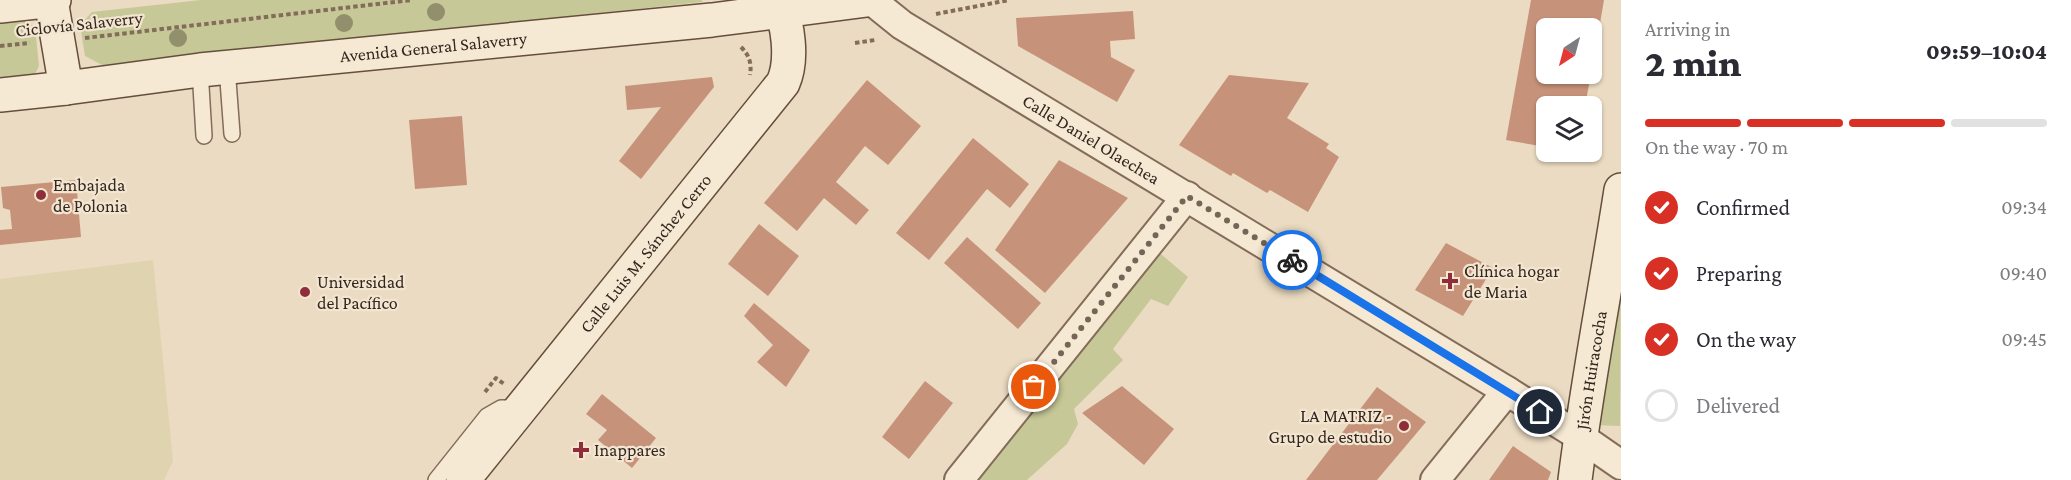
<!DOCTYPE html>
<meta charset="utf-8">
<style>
body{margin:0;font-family:"Crimson Pro",serif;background:#f7f7f7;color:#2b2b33;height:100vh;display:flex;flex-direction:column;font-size:22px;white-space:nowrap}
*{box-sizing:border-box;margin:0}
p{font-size:20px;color:#7c7c81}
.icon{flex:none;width:33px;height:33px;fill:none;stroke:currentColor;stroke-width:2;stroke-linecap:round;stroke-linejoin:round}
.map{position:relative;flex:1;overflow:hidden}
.panel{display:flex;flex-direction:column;background:#fff;width:450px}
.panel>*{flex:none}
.needle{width:39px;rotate:216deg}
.fabs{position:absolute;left:1536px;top:18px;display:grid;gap:12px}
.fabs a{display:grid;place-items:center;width:66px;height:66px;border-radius:9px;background:#fff;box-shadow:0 2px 4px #0004;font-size:30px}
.pin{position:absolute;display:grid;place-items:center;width:51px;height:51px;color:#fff;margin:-26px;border:3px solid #fff;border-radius:50%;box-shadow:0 2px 6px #0007}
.courier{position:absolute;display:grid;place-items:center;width:60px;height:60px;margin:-30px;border:4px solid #1a73e8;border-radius:50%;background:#fff;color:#222;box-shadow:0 2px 8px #0007}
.headline em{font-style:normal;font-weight:800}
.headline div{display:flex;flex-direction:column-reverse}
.headline{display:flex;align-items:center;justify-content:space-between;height:102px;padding:0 24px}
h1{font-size:39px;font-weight:800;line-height:45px}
.bar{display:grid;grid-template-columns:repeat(4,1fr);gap:9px 6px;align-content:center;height:72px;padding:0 24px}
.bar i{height:8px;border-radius:4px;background:#e1e1e2}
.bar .active{background:#d93025}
.bar p{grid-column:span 4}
ol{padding:0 24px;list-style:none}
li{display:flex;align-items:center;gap:18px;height:66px}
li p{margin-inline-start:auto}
li .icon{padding:6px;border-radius:50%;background:#d93025;color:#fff;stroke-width:4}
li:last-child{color:#7c7c81}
li i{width:33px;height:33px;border:3px solid #e1e1e2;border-radius:50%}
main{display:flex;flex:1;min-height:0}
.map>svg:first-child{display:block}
</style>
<main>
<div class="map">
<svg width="1621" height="480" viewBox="0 0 1621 480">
<rect width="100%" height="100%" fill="#ebdbc2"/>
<path fill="#e0d4b0" d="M153 260 173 461 164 480H0V279Z"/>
<path fill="#c7c897" d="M201 0H702V2L104 66 85 56 80 25 92 12Z
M10 13 35 27 39 66 32 80 0 83V14Z
M1155 249 1188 277 1168 306 1151 299 1113 349 1123 360 1074 409 1078 424 1067 444 1027 480H960Z
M1621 256 1620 426 1595 425Z"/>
<path fill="#c7927a" d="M1531 0H1604L1593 64 1592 28H1546V74H1591L1585 106H1546V147L1506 140Z
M1133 11 1135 39 1110 41 1111 57 1135 70 1117 102 1018 46 1016 18Z
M1229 75 1309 83 1287 118 1329 144 1326 148 1339 157 1308 212 1270 190 1267 193 1233 173 1231 176 1179 145Z
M712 77 714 87 641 179 619 161 661 107 627 110 625 86Z
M867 80 921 126 888 165 865 146 836 182 869 210 856 225 824 198 797 231 764 203Z
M462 116 467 185 415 189 409 120Z
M973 138 1029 184 1010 208 987 189 929 260 896 233Z
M1059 160 1128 198 1045 293 995 250Z
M76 180 81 237 0 245V230L12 229 10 210 3 208 1 187Z
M759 224 799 256 768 296 728 264Z
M967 237 1041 303 1018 329 944 263Z
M1446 243 1493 268 1463 316 1415 290Z
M754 303 810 350 786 387 757 362 773 345 744 316Z
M925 381 953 403 909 459 882 437Z
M1122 386 1174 429 1144 465 1082 413Z
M1377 387 1426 422 1377 480H1306Z
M602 394 656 438 632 468 598 440 607 430 586 414Z
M1513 446 1551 472 1548 480H1489Z"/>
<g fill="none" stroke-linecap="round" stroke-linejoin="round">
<g stroke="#846c5a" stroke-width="18">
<path id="lane" d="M227 67 232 134
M200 70 204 136
M436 480 487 416 501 408H518"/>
</g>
<g stroke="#846c5a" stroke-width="32">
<g id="street">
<path id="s1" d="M871 0 902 25 1507 391 1582 438 1621 465"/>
<path d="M959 480 1187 196"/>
<path d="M1435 480 1507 391"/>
</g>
</g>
<g stroke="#654e3d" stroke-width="36">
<g id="secondary">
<path d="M51 0 66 88"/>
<path d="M0 6 54 0"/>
<path id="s2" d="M0 95 66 88 200 70 712 20 867 0"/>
<path id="s3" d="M463 480 783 83C793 61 789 21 776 0"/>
<path id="s4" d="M1575 480C1587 383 1606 287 1621 190"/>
</g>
</g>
<path stroke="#846c5a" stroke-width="4" stroke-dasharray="4.5 3" stroke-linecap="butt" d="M936 14 1009 0
M85 38 412 0
M855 43 875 40
M0 46 30 43
M741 47C749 55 752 63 750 75
M485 392 496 378 504 384"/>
<use href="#lane" stroke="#f6e9d4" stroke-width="15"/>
<use href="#street" stroke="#f6e9d4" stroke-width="28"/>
<use href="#secondary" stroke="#f6e9d4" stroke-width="33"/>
</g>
<g fill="#928f6c">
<circle cx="436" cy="12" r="9"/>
<circle cx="344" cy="23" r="9"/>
<circle cx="178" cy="38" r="9"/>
</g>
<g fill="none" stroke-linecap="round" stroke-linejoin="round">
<path stroke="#746557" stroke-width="6" stroke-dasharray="0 10.8" d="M1034 387 1187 196 1292 260"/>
<path stroke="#1a73e8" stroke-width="8" d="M1292 260 1540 412"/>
</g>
<g fill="#8f2e38" stroke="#f3e6d1" stroke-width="2">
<circle cx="41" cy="195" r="6"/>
<path d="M1447 272h6v6h6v6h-6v6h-6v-6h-6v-6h6z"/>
<circle cx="305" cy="292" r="6"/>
<circle cx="1404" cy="426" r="6"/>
<path d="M578 441h6v6h6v6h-6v6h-6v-6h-6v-6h6z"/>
</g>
<g text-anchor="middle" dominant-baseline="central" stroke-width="4.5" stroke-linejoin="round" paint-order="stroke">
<g font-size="18" fill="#34261e" stroke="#f3e6d1">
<text transform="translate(79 24) rotate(-6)">Ciclovía Salaverry</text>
<text stroke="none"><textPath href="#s2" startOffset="436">Avenida General Salaverry</textPath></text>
<text stroke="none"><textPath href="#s1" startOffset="261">Calle Daniel Olaechea</textPath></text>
<text stroke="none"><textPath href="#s3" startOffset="291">Calle Luis M. Sánchez Cerro</textPath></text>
<text stroke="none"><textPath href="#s4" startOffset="111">Jirón Huiracocha</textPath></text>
</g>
<g font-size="18" fill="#34261e" stroke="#f3e6d1" text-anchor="start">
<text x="53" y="185">Embajada<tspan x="53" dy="21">de Polonia</tspan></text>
<text x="1464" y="271">Clínica hogar<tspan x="1464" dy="21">de Maria</tspan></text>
<text x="317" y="282">Universidad<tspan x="317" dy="21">del Pacífico</tspan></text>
<text x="1392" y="416" text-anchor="end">LA MATRIZ -<tspan x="1392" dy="21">Grupo de estudio</tspan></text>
<text x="594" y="450">Inappares</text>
</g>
</g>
</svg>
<div class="fabs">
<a><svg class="needle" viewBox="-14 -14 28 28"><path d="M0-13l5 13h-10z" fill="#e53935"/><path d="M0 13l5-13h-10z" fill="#7c7c81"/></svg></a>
<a><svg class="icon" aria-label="layers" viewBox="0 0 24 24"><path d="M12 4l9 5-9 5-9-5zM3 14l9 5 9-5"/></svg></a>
</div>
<div class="pin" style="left:1034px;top:387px;background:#ea580c"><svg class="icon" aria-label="bag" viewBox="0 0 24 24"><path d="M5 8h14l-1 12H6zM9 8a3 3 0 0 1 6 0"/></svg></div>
<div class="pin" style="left:1540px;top:412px;background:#1f2937"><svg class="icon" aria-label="home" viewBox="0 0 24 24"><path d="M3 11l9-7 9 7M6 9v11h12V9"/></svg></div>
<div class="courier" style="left:1292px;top:260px"><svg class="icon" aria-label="bike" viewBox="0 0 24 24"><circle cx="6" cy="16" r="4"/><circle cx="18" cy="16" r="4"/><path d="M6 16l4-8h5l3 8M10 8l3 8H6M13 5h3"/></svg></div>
</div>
<section class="panel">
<div class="headline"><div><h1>2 min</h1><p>Arriving in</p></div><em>09:59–10:04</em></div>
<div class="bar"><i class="active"></i><i class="active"></i><i class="active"></i><i></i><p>On the way · 70 m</p></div>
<ol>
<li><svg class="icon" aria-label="check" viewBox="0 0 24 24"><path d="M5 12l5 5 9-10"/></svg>Confirmed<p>09:34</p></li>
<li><svg class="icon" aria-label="check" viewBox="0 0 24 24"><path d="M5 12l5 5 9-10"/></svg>Preparing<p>09:40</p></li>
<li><svg class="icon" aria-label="check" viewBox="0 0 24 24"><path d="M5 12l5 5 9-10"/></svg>On the way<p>09:45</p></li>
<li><i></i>Delivered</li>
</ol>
</section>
</main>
